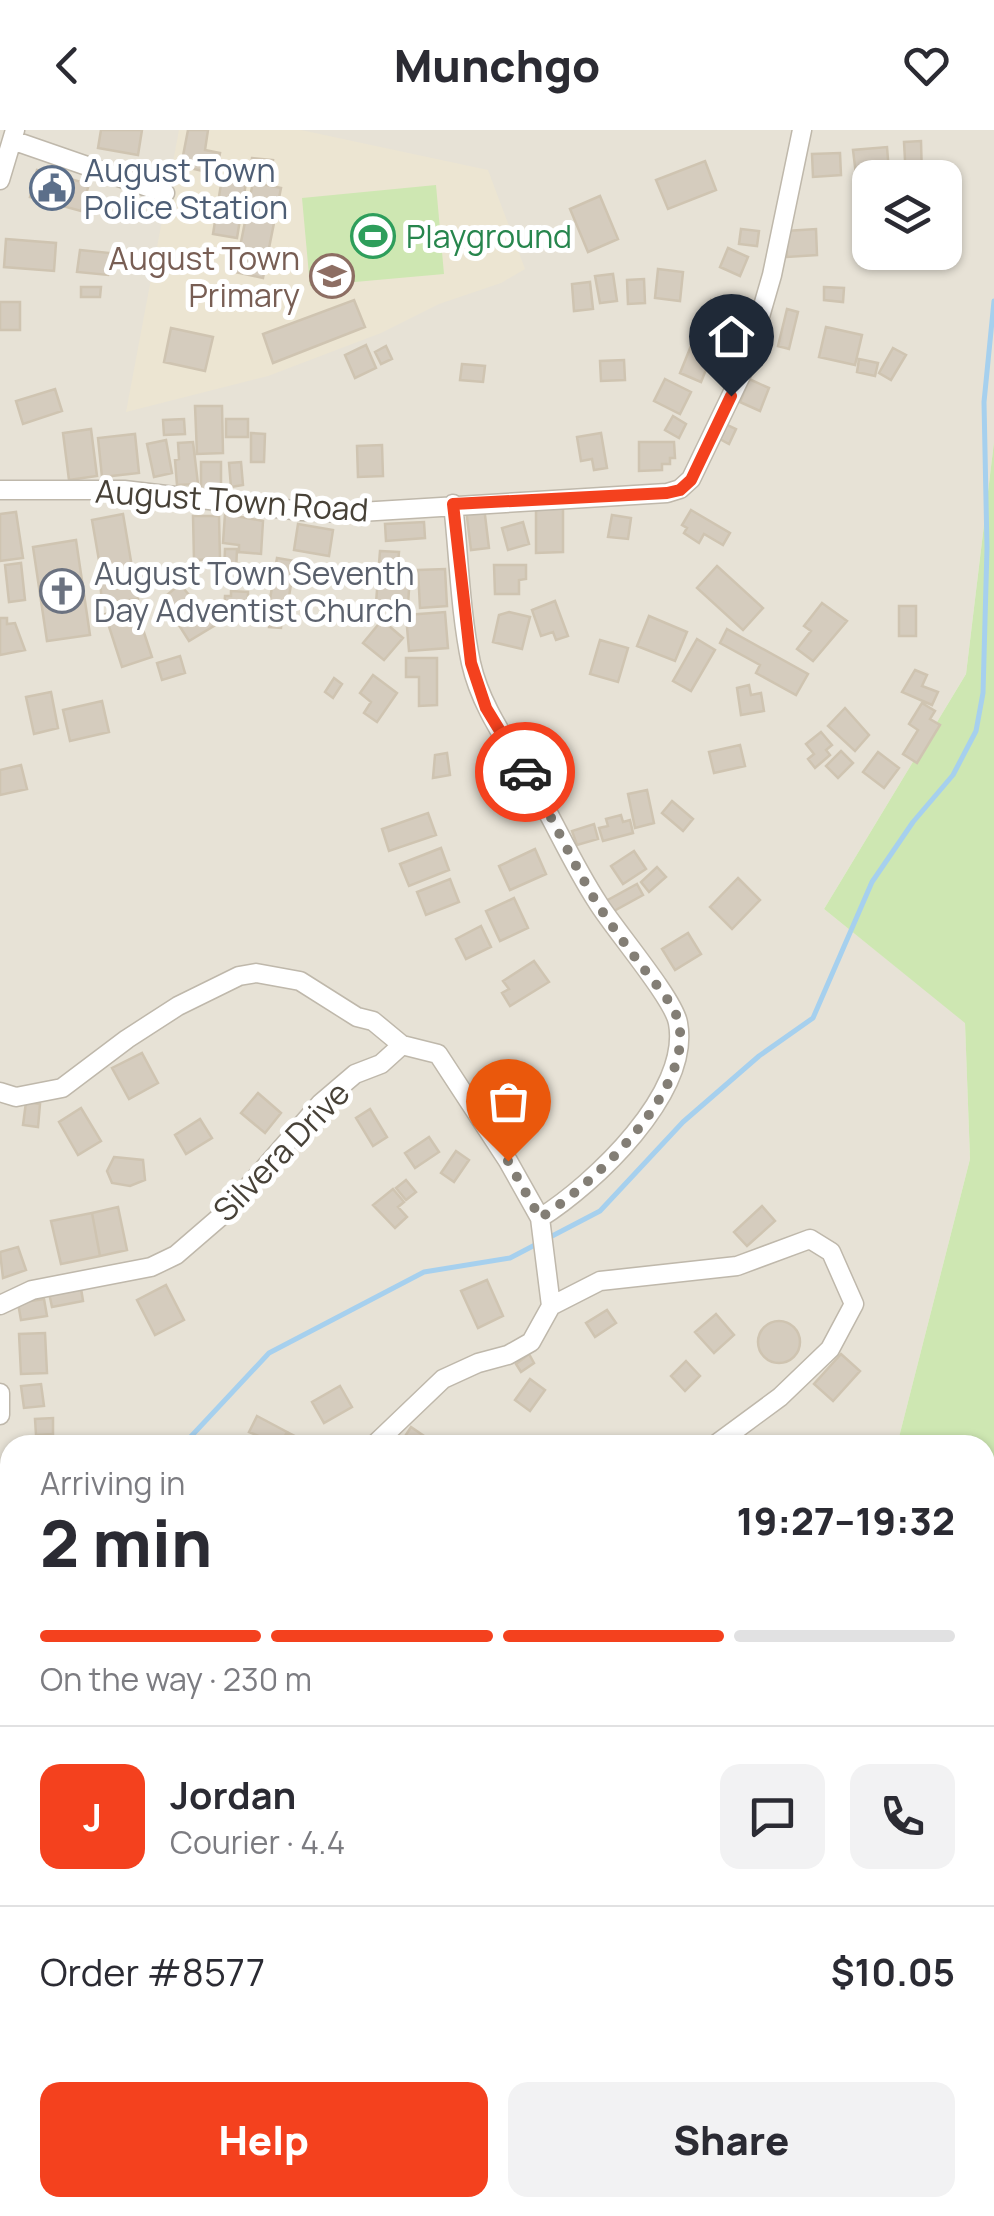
<!DOCTYPE html>
<meta charset="utf-8">
<style>
body{margin:0;font-family:Manrope,sans-serif;background:#f2f2f3;color:#2b2b33;height:100vh;display:flex;flex-direction:column;font-size:38px;white-space:nowrap}
*{box-sizing:border-box;margin:0}
p{font-size:32px;color:#7c7c81}
.icon{flex:none;width:55px;height:55px;fill:none;stroke:currentColor;stroke-width:2;stroke-linecap:round;stroke-linejoin:round}
.map{position:relative;flex:1;overflow:hidden}
.details{position:absolute;left:0px;top:1305px;width:995px;height:782px;display:flex;flex-direction:column;background:#fff;border-radius:30px 30px 0 0;box-shadow:0 2px 8px #0004}
.details>*{flex:none}
.controls{position:absolute;left:852px;top:30px;display:grid;gap:20px}
.controls a{display:grid;place-items:center;width:110px;height:110px;border-radius:20px;background:#fff;box-shadow:0 2px 8px #0004;font-size:50px}
.pin{position:absolute;display:grid;place-items:center;width:85px;height:85px;color:#fff;margin:-102px -42px;border-radius:50% 50% 50% 0;rotate:-45deg;box-shadow:0 0 10px #0007}
.pin .icon{rotate:45deg}
.courier{position:absolute;display:grid;place-items:center;width:100px;height:100px;margin:-50px;border:8px solid #f4411e;border-radius:50%;background:#fff;color:#222;box-shadow:0 2px 12px #0007}
.summary em{font-style:normal;font-weight:800}
.summary div{display:flex;flex-direction:column-reverse}
.summary{display:flex;align-items:center;justify-content:space-between;height:170px;padding:0 40px}
h1{font-size:65px;font-weight:800;line-height:75px}
.bar{display:grid;grid-template-columns:repeat(4,1fr);gap:15px 10px;align-content:center;height:120px;padding:0 40px}
.bar i{height:12px;border-radius:8px;background:#e1e1e2}
.bar .on{background:#f4411e}
.bar p{grid-column:span 4}
.line{display:flex;align-items:center;gap:25px;padding:0 40px;border-top:2px solid #e1e1e2}
.line div{flex:1}
.round{display:grid;place-items:center;flex:none;width:105px;height:105px;border-radius:20px;background:#f2f2f3}
.cta{display:flex;gap:20px;margin-top:auto;padding:20px 40px}
.cta a{flex:1;height:115px;border-radius:20px;background:#f4411e;color:#fff;font-size:40px;font-weight:800;line-height:115px;text-align:center}
.cta a+a{background:#f2f2f3;color:#2b2b33}
header{display:flex;justify-content:space-between;align-items:center;height:130px;padding:0 40px;background:#fff;font-size:45px;font-weight:800}
.map>svg:first-child{display:block}
</style>
<header><svg class="icon" aria-label="back" viewBox="0 0 24 24"><path d="M15 5l-7 7 7 7"/></svg>Munchgo<svg class="icon" aria-label="heart" viewBox="0 0 24 24"><path d="M12 20l-8-8c-3-5 5-10 8-4 3-6 11-1 8 4z"/></svg></header>
<div class="map">
<svg width="994" height="2086" viewBox="0 0 994 2086">
<rect width="100%" height="100%" fill="#f3f0e8"/>
<path fill="#e7e2d6" fill-rule="evenodd" d="M0 0H994V312L966 544 824 779 965 892 970 1029 897 1315H10V2078H399L383 2086H0ZM870 48H945V122H870Z"/>
<path fill="#ece5d2" d="M179 0H301L488 40 525 139 501 153 439 174 381 203 268 246 126 282Z"/>
<path fill="#cee7b2" d="M436 55 444 144 310 156 302 68Z
M994 312V2086H383L399 2078H985V1315H897L970 1029 965 893 824 779 966 544Z"/>
<g fill="none" stroke-linecap="round" stroke-linejoin="round">
<path stroke="#a6d0ee" stroke-width="5" d="M183 1315 269 1223 424 1142 510 1128 600 1081 683 992 759 926 813 888 872 752 913 692 953 645 976 601 983 563 987 418 984 272 994 171
M0 1893 10 1796"/>
</g>
<path fill="#d5ccbe" stroke="#cfc4b1" stroke-width="2.5" d="M101 0H142L138 25 98 18Z
M188 0H208L205 20 220 23 216 44 181 36Z
M921 11 922 48H906L904 12Z
M887 17 889 42 856 45 853 20Z
M840 23 841 45 813 47 812 24Z
M252 28 273 30 270 52 249 50Z
M705 31 716 60 668 79 656 50Z
M37 40 89 54 81 81 30 67Z
M222 48 246 53 237 108 213 104Z
M253 52 281 58 263 148 235 142Z
M600 66 618 109 588 122 570 79Z
M741 99 759 101 757 116 739 114Z
M816 99 817 125 787 127 786 101Z
M6 109 56 113 54 141 4 137Z
M728 118 748 127 740 146 720 137Z
M80 120 110 123 108 145 77 142Z
M658 139 683 142 680 171 655 168Z
M613 144 617 171 600 173 595 146Z
M644 149 645 173 628 174 627 150Z
M590 152 593 179 574 181 572 154Z
M81 157H101L100 167H81Z
M824 157 844 158 843 172 824 170Z
M354 170 365 197 273 233 263 204Z
M711 170 723 175 718 191 705 188Z
M0 172H20V200H0Z
M787 179 798 182 789 219 778 216Z
M826 197 862 205 855 235 819 227Z
M171 198 213 207 205 241 164 232Z
M706 198 727 205 721 223 700 216Z
M366 215 376 238 355 248 345 225Z
M386 216 392 229 381 234 375 222Z
M691 216 712 225 701 252 680 243Z
M893 218 906 225 891 250 879 243Z
M859 229 878 233 875 246 857 242Z
M624 230 625 250 601 251 600 231Z
M462 234 485 236 483 252 460 250Z
M665 249 691 262 680 284 654 271Z
M749 249 769 258 760 281 740 272Z
M55 259 62 281 23 294 16 271Z
M195 276H222L223 323 197 324Z
M673 286 686 294 679 308 665 300Z
M184 289 185 304 164 305 163 290Z
M226 289H248V307H226Z
M725 294 736 299 729 314 718 308Z
M91 299 97 346 69 350 63 303Z
M251 303 265 304 264 332H251Z
M601 303 607 338 594 340 592 329 581 331 577 307Z
M135 304 139 343 102 347 98 308Z
M166 310 172 343 154 347 147 314Z
M193 312 198 354 177 355 175 330 179 329 178 313Z
M639 312H674L675 328H670V334H662V340L639 341Z
M382 315 383 346 358 347 357 316Z
M201 332H221V360H201Z
M241 332 243 355 231 357 229 333Z
M536 376H563V422L536 423Z
M484 377 489 418 471 420 466 379Z
M691 380 730 403 723 415 704 404 699 413 684 403 687 398 682 395Z
M16 382 23 428 0 431V384Z
M123 384 132 437 101 442 92 390Z
M225 384 263 391 261 424 239 422V415L223 413Z
M612 385 631 388 628 409 608 407Z
M193 386H219L220 429 194 430Z
M424 392 425 408 386 411 385 394Z
M523 392 529 414 508 420 502 398Z
M298 394 333 400 329 426 294 420Z
M76 410 90 505 47 511 33 417Z
M225 419H237L236 442 224 441Z
M380 421 399 422 397 444 410 445 408 475 376 473Z
M277 428 295 431 287 478 269 475Z
M21 433 25 470 9 472 5 435Z
M494 435H526V449L519 450V464H495Z
M717 436 763 478 743 500 697 458Z
M445 439 447 476 420 478 418 440Z
M136 446 138 469 102 473 100 450Z
M180 454 194 471 174 488 160 471Z
M231 461 248 462V468L266 469 264 494 244 493V486H234L235 480 224 479 225 466H231Z
M209 471 222 491 189 511 177 492Z
M555 471 568 506 556 510 553 502 541 506 532 480Z
M822 473 847 491 813 531 797 519 811 501 804 496Z
M135 475 152 527 122 537 105 484Z
M899 476H916V506H899Z
M271 479 283 480 281 498 269 497Z
M445 482 448 518 409 521 406 485Z
M509 482 530 487 522 519 493 512 499 485Z
M649 486 687 502 675 531 637 516Z
M0 488H7V494L15 493 25 520 0 525Z
M382 490 403 508 384 530 363 513Z
M727 499 808 544 796 565 756 543 760 535 720 513Z
M697 509 715 520 691 561 673 551Z
M600 510 628 518 618 552 590 544Z
M180 526 185 543 162 550 157 533Z
M406 528H437V575L419 576V547H406Z
M915 540 927 545 922 556 938 562 932 575 902 562Z
M373 545 397 563 377 592 364 583 371 572 360 563Z
M334 548 342 554 333 568 325 562Z
M749 555 751 565 761 563 764 581 741 585 737 558Z
M51 562 58 598 34 604 26 567Z
M102 571 109 602 70 611 63 580Z
M922 573 935 581 930 589 940 595 917 633 903 624 918 600 909 594Z
M845 578 869 605 855 621 828 596Z
M821 602 832 615 826 620 830 625 815 638 808 629 814 624 806 614Z
M551 608 563 628 546 639 533 618Z
M740 615 745 636 714 643 709 622Z
M841 621 853 633 838 648 826 636Z
M878 622 899 638 884 658 863 642Z
M447 623 450 645 433 648 435 625Z
M21 635 27 659 0 665V640Z
M647 660 654 693 635 698 628 664Z
M672 671 693 689 683 701 662 683Z
M428 683 436 705 389 721 382 699Z
M621 685 623 692 630 690 633 703 603 711 599 698 608 696 606 689Z
M594 694 598 709 577 715 572 701Z
M441 718 449 740 409 756 400 734Z
M535 719 546 744 510 760 499 736Z
M634 721 646 739 623 754 611 736Z
M657 737 666 747 649 762 641 752Z
M738 748 760 770 732 799 710 777Z
M450 749 459 772 426 785 417 762Z
M637 754 643 765 612 782 606 771Z
M514 768 528 798 500 811 486 781Z
M481 796 491 817 466 829 456 809Z
M688 803 701 824 675 840 662 819Z
M534 831 549 852 510 876 502 863 509 859 503 851Z
M142 923 158 953 129 969 112 938Z
M258 963 281 983 265 1003 241 983Z
M26 972 40 974 38 997 23 995Z
M81 978 101 1011 78 1025 59 992Z
M370 979 387 1007 373 1016 356 988Z
M200 989 212 1008 186 1024 175 1005Z
M429 1007 439 1022 415 1038 405 1023Z
M456 1021 469 1030 454 1052 441 1043Z
M114 1027 143 1030 145 1050 130 1056 112 1053 107 1041Z
M406 1050 416 1062 406 1070 396 1058Z
M393 1059 404 1072 398 1077 407 1087 395 1098 373 1075Z
M762 1076 775 1091 747 1116 734 1102Z
M118 1077 127 1120 100 1126 92 1083Z
M92 1083 100 1126 61 1134 51 1091Z
M18 1117 26 1140 3 1148 0 1122Z
M487 1150 503 1186 478 1198 461 1161Z
M80 1152 83 1171 52 1177 48 1158Z
M166 1155 184 1190 155 1205 137 1170Z
M44 1169 47 1186 21 1190 18 1173Z
M607 1180 616 1193 595 1207 586 1193Z
M716 1184 734 1205 714 1223 695 1202Z
M758 1212a21 21 0 1 1 42 0a21 21 0 1 1-42 0Z
M45 1203 47 1243 21 1244 19 1204Z
M529 1224 534 1233 521 1242 516 1234Z
M841 1224 860 1241 833 1271 814 1254Z
M686 1231 700 1246 685 1261 671 1246Z
M530 1249 545 1260 530 1281 515 1270Z
M41 1254 44 1276 24 1278 21 1256Z
M340 1256 352 1277 324 1293 312 1272Z
M257 1286 287 1302 280 1315 249 1302Z
M53 1288V1304L36 1305 35 1289Z
M411 1297 424 1306 419 1315H391L395 1307 402 1311Z
M289 1303 313 1315H282Z
M10 2012V2062L0 2052V2023Z
M324 2078H368L360 2086H331Z"/>
<g fill="none" stroke-linecap="round" stroke-linejoin="round">
<g stroke="#bfb8ab" stroke-width="21">
<path id="minor" d="M12 10 165 63
M0 50 15 0
M0 360H124L302 381 344 383 667 363 680 359 691 349 746 235 772 145 802 0
M453 374C459 426 460 481 471 533 481 578 509 614 532 654 555 693 573 735 598 773 614 799 674 869 678 893 691 963 594 1054 540 1088
M0 962 16 967 62 958 127 909 178 876 239 846 256 843 300 851 357 887 373 891 402 915
M0 1175 32 1160 151 1137 176 1125 227 1081 321 973 355 944 381 934 402 915 438 924 508 1031 540 1088 551 1176 531 1212 508 1225 478 1233 443 1249 374 1315
M551 1176 600 1151 737 1136 810 1109 831 1122 854 1174 830 1219 780 1267 715 1315
M0 1263V1285
M0 1955 10 1939
M98 2086 102 2078
M243 2086 246 2078"/>
</g>
<use href="#minor" stroke="#fff" stroke-width="18"/>
</g>
<g fill="none" stroke-linecap="round" stroke-linejoin="round">
<path stroke="#837e75" stroke-width="10" stroke-dasharray="0 18" d="M508 1031 540 1088C591 1056 697 958 678 890 672 871 655 854 644 839 627 817 610 794 595 770 570 728 551 683 525 642"/>
<path stroke="#f4411e" stroke-width="12" d="M525 642 486 578 471 533 453 374 667 363 680 360 691 350 731 266"/>
</g>
<defs>
<g id="civic-ring" transform="scale(2.25)"><circle r="9.5" fill="#fff" stroke="#5c6f8a" stroke-width="1.5"/><path d="M-.6-6.5H3V-4.5H.6V-3L4-1V1h2V6H-6V1h2V-1L-.6-3ZM-1.2 2.5V6h2.4V2.5Z" fill="#5c6f8a"/></g>
<g id="stadium-ring" transform="scale(2.25)"><circle r="9.5" fill="#fff" stroke="#2e9e5b" stroke-width="1.5"/><path d="M0-5a6.5 5 0 1 0 0 10a6.5 5 0 1 0 0-10ZM-3.5-1.8h7v3.6h-7Z" fill="#2e9e5b"/></g>
<g id="school-ring" transform="scale(2.25)"><circle r="9.5" fill="#fff" stroke="#8d6e63" stroke-width="1.5"/><path d="M0-5L7-2L0 1L-7-2ZM-4 1L0 2.5L4 1V4Q0 6-4 4Z" fill="#8d6e63"/></g>
<g id="church-ring" transform="scale(2.25)"><circle r="9.5" fill="#fff" stroke="#6b7280" stroke-width="1.5"/><path d="M-1.2-6h2.4v3.5h3.3v2.4h-3.3V6h-2.4V-.1h-3.3v-2.4h3.3Z" fill="#6b7280"/></g>
</defs>
<g fill-rule="evenodd">
<use href="#civic-ring" x="52" y="58"/>
<use href="#stadium-ring" x="373" y="106"/>
<use href="#school-ring" x="332" y="146"/>
<use href="#church-ring" x="62" y="461"/>
</g>
<g text-anchor="middle" dominant-baseline="central" stroke-width="10" stroke-linejoin="round" paint-order="stroke">
<g font-size="32" fill="#4e5e75" stroke="#fff" text-anchor="start">
<text x="84" y="40">August Town<tspan x="84" dy="37">Police Station</tspan></text>
</g>
<g font-size="32" fill="#27864d" stroke="#fff" text-anchor="start">
<text x="406" y="106">Playground</text>
</g>
<g font-size="32" fill="#785e54" stroke="#fff" text-anchor="end">
<text x="300" y="128">August Town<tspan x="300" dy="37">Primary</tspan></text>
</g>
<g font-size="32" fill="#474137" stroke="#fff">
<text transform="translate(232 370) rotate(4)">August Town Road</text>
<text transform="translate(281 1021) rotate(-46)">Silvera Drive</text>
</g>
<g font-size="32" fill="#5b616d" stroke="#fff" text-anchor="start">
<text x="94" y="443">August Town Seventh<tspan x="94" dy="37">Day Adventist Church</tspan></text>
</g>
</g>
</svg>
<div class="controls">
<a><svg class="icon" aria-label="layers" viewBox="0 0 24 24"><path d="M12 4l9 5-9 5-9-5zM3 14l9 5 9-5"/></svg></a>
</div>
<div class="pin" style="left:508px;top:1031px;background:#ea580c"><svg class="icon" aria-label="bag" viewBox="0 0 24 24"><path d="M5 8h14l-1 12H6zM9 8a3 3 0 0 1 6 0"/></svg></div>
<div class="pin" style="left:731px;top:266px;background:#1f2937"><svg class="icon" aria-label="home" viewBox="0 0 24 24"><path d="M3 11l9-7 9 7M6 9v11h12V9"/></svg></div>
<div class="courier" style="left:525px;top:642px"><svg class="icon" aria-label="car" viewBox="0 0 24 24"><path d="M5 17H2v-5l4-1 3-4h7l3 4 3 1v5h-3M9 17h6M6 11h13"/><circle cx="7" cy="17" r="2"/><circle cx="17" cy="17" r="2"/></svg></div>
<section class="details">
<div class="summary"><div><h1>2 min</h1><p>Arriving in</p></div><em>19:27–19:32</em></div>
<div class="bar"><i class="on"></i><i class="on"></i><i class="on"></i><i></i><p>On the way · 230 m</p></div>
<div class="line" style="height:180px"><b class="round" style="background:#f4411e;color:#fff">J</b><div><b>Jordan</b><p>Courier · 4.4</p></div><a class="round"><svg class="icon" aria-label="chat" viewBox="0 0 24 24"><path d="M4 5h16v11H9l-5 4z"/></svg></a><a class="round"><svg class="icon" aria-label="phone" viewBox="0 0 24 24"><path d="M5 4h4l2 5-3 2q2 4 5 5l2-3 5 2v4C11 20 4 13 5 4z"/></svg></a></div>
<div class="line" style="height:130px"><div>Order #8577</div><b>$10.05</b></div>
<div class="cta"><a>Help</a><a>Share</a></div>
</section>
</div>
